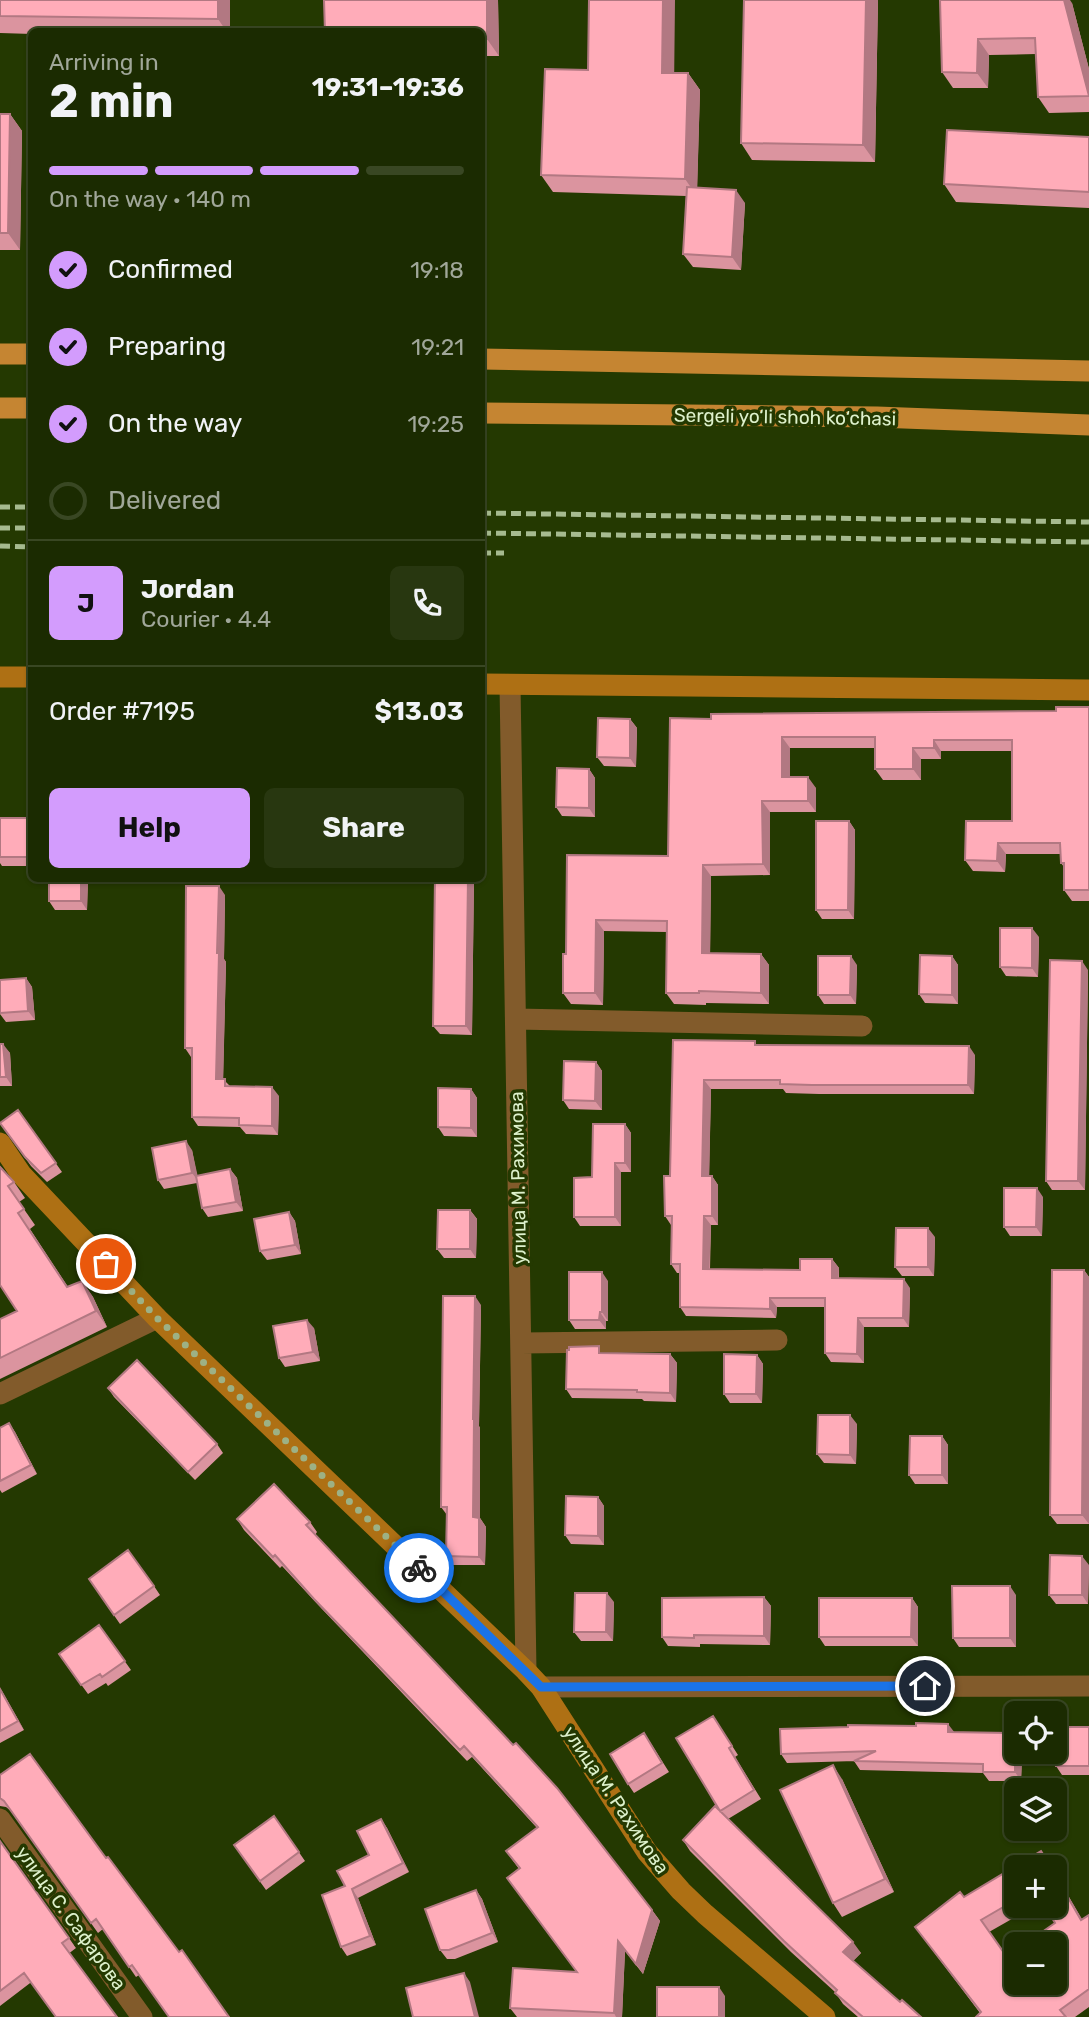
<!DOCTYPE html>
<meta charset="utf-8">
<style>
body{margin:0;font-family:Rubik,sans-serif;background:#283710;color:#f1f3f6;height:100vh;display:flex;flex-direction:column;font-size:26px;white-space:nowrap}
*{box-sizing:border-box;margin:0}
p{font-size:23px;color:#a0a799}
.icon{flex:none;width:38px;height:38px;fill:none;stroke:currentColor;stroke-width:2;stroke-linecap:round;stroke-linejoin:round}
.map{position:relative;flex:1;overflow:hidden}
.drawer{position:absolute;left:28px;top:28px;width:457px;height:854px;display:flex;flex-direction:column;background:#1b2b01;border-radius:10px;box-shadow:0 2px 5px #0004,0 0 0 2px #394723}
.drawer>*{flex:none}
.tools{position:absolute;left:1004px;top:1701px;display:grid;gap:14px}
.tools a{display:grid;place-items:center;width:63px;height:63px;border-radius:10px;background:#1b2b01;box-shadow:0 2px 5px #0004,0 0 0 2px #394723;font-size:35px}
.pin{position:absolute;display:grid;place-items:center;width:60px;height:60px;color:#fff;margin:-30px;border:4px solid #fff;border-radius:50%;box-shadow:0 2px 7px #0007}
.courier{position:absolute;display:grid;place-items:center;width:70px;height:70px;margin:-35px;border:5px solid #1a73e8;border-radius:50%;background:#fff;color:#222;box-shadow:0 2px 9px #0007}
.overview em{font-style:normal;font-weight:700}
.overview div{display:flex;flex-direction:column-reverse}
.overview{display:flex;align-items:center;justify-content:space-between;height:119px;padding:0 21px}
h1{font-size:46px;font-weight:700;line-height:52px}
.bar{display:grid;grid-template-columns:repeat(4,1fr);gap:10px 7px;align-content:center;height:84px;padding:0 21px}
.bar i{height:9px;border-radius:5px;background:#394723}
.bar .active{background:#d39cfd}
.bar p{grid-column:span 4}
.line{display:flex;align-items:center;gap:18px;padding:0 21px;border-top:2px solid #394723}
.line div{flex:1}
.round{display:grid;place-items:center;flex:none;width:74px;height:74px;border-radius:10px;background:#283710}
ol{padding:0 21px;list-style:none}
li{display:flex;align-items:center;gap:21px;height:77px}
li p{margin-inline-start:auto}
li .icon{padding:7px;border-radius:50%;background:#d39cfd;color:#111;stroke-width:4}
li:last-child{color:#a0a799}
li i{width:38px;height:38px;border:4px solid #394723;border-radius:50%}
.action{display:flex;gap:14px;margin-top:auto;padding:14px 21px}
.action a{flex:1;height:80px;border-radius:10px;background:#d39cfd;color:#111;font-size:28px;font-weight:700;line-height:80px;text-align:center}
.action a+a{background:#283710;color:#f1f3f6}
.map>svg:first-child{display:block}
</style>
<div class="map">
<svg width="1089" height="2017" viewBox="0 0 1089 2017">
<rect width="100%" height="100%" fill="#243901"/>
<g fill="none" stroke-linecap="round" stroke-linejoin="round">
<path stroke="#825b2b" stroke-width="21" d="M510 685 526 1671
M516 1019 862 1026
M521 1343 777 1340
M0 1394 157 1318
M541 1687 1089 1686
M0 1819 142 2017"/>
<path stroke="#ae7014" stroke-width="21" d="M0 677H32
M481 684 1089 690
M0 1143 21 1174 157 1318 526 1671 541 1687 647 1852 681 1891 705 1914 825 2017"/>
<path stroke="#c58532" stroke-width="21" d="M0 354H32
M481 359 1089 371
M0 408H32
M481 413 877 417 1089 425"/>
<path stroke="#a6ba8f" stroke-width="5" stroke-dasharray="10 5" stroke-linecap="butt" d="M0 507H32
M481 513 1089 522
M0 528H32
M481 533 1089 542
M0 546 32 547
M481 553H504"/>
</g>
<path fill="#db949f" d="M0 0H230V32H32V34L0 33Z
M324 0H498L499 56H481V32Z
M878 0 875 162 752 160 741 143Z
M940 0 1072 3 1089 69V112L1049 113 1038 97 1036 54 989 55 988 88H953L942 72Z
M674 73H688L700 90 697 188 745 203 741 270 693 267 683 254 686 196 553 192 541 175Z
M0 114H10L22 131 20 250H0Z
M1089 137V208L956 202 944 184Z
M1089 707V901H1072L1064 890V867L1061 863V854H1006L1005 872 973 871 965 860 1012 821V751H941V759H921V780H883L875 769V748H790V777L816 788V812H770V875L711 876 710 953 761 954 769 965V1004L706 1003V1005L674 1004 666 993 667 932 604 931 603 1005 571 1004 563 993 566 954 567 855 668 856 711 719 1056 711Z
M630 719 637 728 636 767 604 766 597 757Z
M589 769 595 778V817L562 816 556 807Z
M0 818H29L32 822V866H2L0 863Z
M849 821 855 830 854 919H822L816 910Z
M49 878H88L87 910H55L49 901Z
M236 878H273V884H240Z
M435 878H474L472 1035 440 1034 433 1026Z
M225 895 224 959 226 962 223 1079 230 1086 279 1096 278 1135 246 1134 240 1127 198 1126 192 1117V1057H191L185 1048Z
M1039 937 1038 977 1006 976 1000 967Z
M952 956 958 965V1004L925 1003 919 994Z
M857 965 856 1004H824L818 995Z
M1088 970 1085 1190H1052L1046 1181Z
M26 978 32 987 35 1020 6 1022 0 1014V980Z
M673 1040 975 1055 974 1094H819L786 1093 783 1089H711L709 1176H712L718 1185V1225H711L710 1269 800 1270 832 1259 839 1268V1278L910 1288 909 1327H864V1363L831 1362 825 1353V1307H777L776 1318 686 1316 680 1307V1273H677L671 1264V1225L665 1216 670 1176Z
M0 1044 10 1053 12 1086H0Z
M596 1062 602 1071V1110L569 1109 563 1100Z
M471 1089 477 1098V1137L444 1136 438 1127Z
M18 1110 62 1172 47 1182 31 1166 0 1123Z
M625 1124 631 1133V1172H621V1226H580L574 1217 592 1177Z
M192 1150 197 1176 230 1169 237 1178 243 1211 208 1217 202 1208 197 1183 164 1189 158 1180Z
M0 1166 14 1182 25 1198 19 1202 35 1225 30 1229 68 1287 82 1281 93 1297 107 1327 0 1379V1319L17 1311Z
M1043 1197 1042 1236H1010L1004 1227Z
M470 1210 477 1219 476 1258H444L437 1249Z
M289 1212 295 1221 301 1254 267 1260 260 1251Z
M935 1237 934 1276H902L895 1267Z
M1084 1270 1089 1277V1524H1057L1050 1515Z
M608 1281V1321H606V1329H575L569 1320Z
M481 1305 479 1426 480 1428V1518L486 1527 485 1565H453L446 1556 447 1515 441 1507Z
M314 1328 320 1361 285 1367 279 1358Z
M670 1354 677 1363 676 1402 644 1401 642 1399 572 1398 566 1389Z
M757 1355 763 1364 762 1403H730L724 1394Z
M108 1388 217 1444 223 1453 195 1480 114 1397Z
M9 1423 15 1432 37 1474 2 1493 0 1490V1428Z
M857 1424 856 1464 824 1463 817 1454Z
M942 1436 948 1445V1484H915L909 1475Z
M598 1497 604 1506V1545L571 1544 565 1535Z
M237 1519 310 1522 317 1532 315 1535 652 1910 660 1921 643 1974 625 1951 622 2017H517L510 2008 577 1972 519 1869 506 1851 537 1828 472 1757 467 1761 322 1609 282 1566 280 1568 244 1530Z
M1089 1565 1088 1604H1056L1049 1595Z
M89 1579 154 1586 160 1595 120 1624Z
M1016 1595V1647H959L953 1638Z
M764 1597 771 1606 770 1645 700 1644V1647L668 1646 662 1637Z
M912 1598 918 1607V1646H825L819 1637Z
M614 1602 613 1641H581L574 1632Z
M99 1625 131 1670 108 1686 106 1683 88 1694 59 1654Z
M0 1688 24 1730 0 1743Z
M713 1716 738 1755 735 1757 761 1799 728 1819 861 1953 853 1961 900 2002 921 2017H858L843 2004 835 1992 791 1952 690 1851 683 1840 721 1812 676 1738Z
M1089 1727V1775H1062L1056 1766Z
M954 1732 1016 1742V1749L1022 1758 1021 1781H989L983 1773 860 1770 854 1761H855L787 1763 781 1754Z
M650 1742 669 1772 634 1793 628 1784Z
M0 1775 139 1975 136 1977 103 1929 98 1933 11 1811 6 1807 0 1806Z
M842 1779 894 1892 842 1917 833 1903Z
M274 1816 305 1861 266 1890 234 1845Z
M381 1819 387 1828 409 1872 358 1898 376 1945 347 1956 341 1947 345 1886 369 1855Z
M0 1841 76 1948 0 2006Z
M1017 1867V1906H1035L989 1932 1007 1957 1055 1923V1873L1082 1920 1089 1915V2007L1075 2017H976L980 2013 915 1927 964 1897Z
M476 1890 482 1899 498 1942 455 1959H447L440 1950Z"/>
<path fill="#b27882" d="M218 0H230V32H227L218 19Z
M487 0H498L499 56 487 39Z
M663 0H675L674 90 662 73Z
M866 0H878L875 162 863 145Z
M1064 0H1070L1072 3 1089 69V96Z
M978 39 989 55 988 88 977 73Z
M688 73 700 90 697 196 685 179Z
M10 114 22 131 20 250 8 233Z
M736 190 745 203 741 270 732 257Z
M630 719 637 728 636 767 630 758Z
M782 737 790 748V788L782 777Z
M934 740 941 751V759L934 748Z
M913 748 921 759V780L913 769Z
M589 769 595 778V817L589 808Z
M808 777 816 788V812L808 801Z
M762 801 770 812V875L763 864Z
M29 818 32 822V862L28 857Z
M849 821 855 830 854 919 848 910Z
M998 843 1006 854 1005 872 997 861Z
M703 865 711 876 710 964 702 953Z
M81 878H88L87 910 81 901Z
M468 878H474L472 1035 466 1026Z
M219 886 225 895 224 959 226 962 223 1088 216 1079Z
M596 920 604 931 603 1005 595 993Z
M1032 928 1039 937 1038 977 1032 968Z
M761 954 769 965V1004L761 993Z
M851 956 857 965 856 1004 850 995Z
M952 956 958 965V1004L952 995Z
M1082 961 1088 970 1085 1190 1078 1181Z
M26 978 32 987 35 1020 28 1011Z
M3 1044 10 1053 12 1086 6 1077Z
M969 1046 975 1055 974 1094 968 1085Z
M596 1062 602 1071V1110L595 1101Z
M704 1080 711 1089 709 1185 702 1176Z
M272 1087 279 1096 278 1135 272 1126Z
M471 1089 477 1098V1137L471 1128Z
M625 1124 631 1133V1172L625 1163Z
M186 1141 192 1150 199 1182 192 1173Z
M615 1163 621 1172V1226L615 1217Z
M230 1169 237 1178 243 1211 236 1202Z
M712 1176 718 1185V1225L712 1216Z
M1037 1188 1043 1197 1042 1236 1036 1227Z
M470 1210 477 1219 476 1258 470 1249Z
M289 1212 295 1221 301 1254 295 1245Z
M704 1216 711 1225 709 1278 703 1269Z
M928 1228 935 1237 934 1276 928 1267Z
M832 1259 839 1268 838 1287 832 1278Z
M1084 1270 1089 1277V1524L1082 1515Z
M602 1272 608 1281V1321L602 1312Z
M904 1279 910 1288 909 1327 903 1318Z
M82 1281 93 1297 107 1327 96 1311Z
M475 1296 481 1305 479 1426 480 1428V1518L486 1527 485 1565 479 1557 473 1517V1419Z
M770 1298 777 1307 776 1318 770 1309Z
M600 1312 606 1321V1329L599 1320Z
M858 1318 864 1327V1363L857 1354Z
M307 1320 314 1328 320 1361 313 1352Z
M670 1354 677 1363 676 1402 670 1393Z
M757 1355 763 1364 762 1403 756 1394Z
M850 1415 857 1424 856 1464 850 1455Z
M9 1423 15 1432 37 1474 31 1465Z
M942 1436 948 1445V1484L942 1475Z
M598 1497 604 1506V1545L598 1536Z
M1082 1556 1089 1565 1088 1604 1082 1595Z
M1010 1586 1016 1595V1647L1010 1638Z
M607 1593 614 1602 613 1641 606 1632Z
M764 1597 771 1606 770 1645 764 1636Z
M912 1598 918 1607V1646L911 1637Z
M0 1688 2 1691 24 1730 18 1721Z
M948 1724 955 1733 948 1732Z
M1009 1733 1016 1742 1017 1752 1022 1758 1021 1781 1015 1772 1009 1749Z
M833 1765 842 1779 894 1892 885 1879Z
M381 1819 387 1828 409 1872 403 1863Z
M1055 1873 1089 1931 1081 1920 1055 1875Z
M352 1889 358 1898 376 1945 370 1936Z
M476 1890 482 1899 498 1942 492 1933Z
M652 1910 660 1921 643 1974 636 1964Z
M618 1941 625 1951 622 2017H616L614 2013Z
M853 1942 861 1953 851 1963 843 1952Z
M464 1973 470 1982 479 2017H475Z
M719 1987 725 1996V2017H719Z"/>
<path fill="#ffacb9" stroke="#b27882" stroke-width="2" d="M0 0H218V19L0 16Z
M324 0H487V39H481V32H325Z
M589 0H663L662 73H688L685 179 541 175 545 69 588 70Z
M744 0H866L863 145 741 143Z
M940 0H1064L1089 96 1038 97 1035 38 978 39 977 73 942 72Z
M0 114H10L8 233H0Z
M947 130 1089 137V192L944 184Z
M687 187 736 190 732 257 683 254Z
M1056 707H1089V890H1064V863H1061L1060 843H998L997 861 965 860 966 821H1012V740H934V748H913V769H875V737H782V777H808V801H762L763 864 703 865 702 953 761 954V993L699 991V993H666L667 921 596 920 595 993H563V954H566L567 855 668 856 670 718 711 719V714L1056 711Z
M598 718 630 719V758L597 757Z
M557 768 589 769V808L556 807Z
M0 818H29L28 857H0Z
M816 821H849L848 910H816Z
M49 878H81V901H49Z
M435 878H468L466 1026H433Z
M186 886H219L217 953H219L216 1079H225V1086L272 1087V1126L239 1125V1118L192 1117V1048H185Z
M1000 928H1032V968L1000 967Z
M920 955 952 956V995L919 994Z
M818 956H851L850 995H818Z
M1050 960 1082 961 1078 1181H1046Z
M26 978 28 1011 0 1013V980Z
M673 1040 755 1041V1045L969 1046 968 1085H812L780 1084V1080H704L702 1176H712V1216H704L703 1269 800 1270V1259H832V1278L904 1279 903 1318H858L857 1354 825 1353V1298H770V1309L680 1307V1264H671L672 1216H665L664 1176H670Z
M0 1044H3L6 1077H0Z
M564 1061 596 1062 595 1101 563 1100Z
M438 1088 471 1089V1128L438 1127Z
M18 1110 56 1163 41 1173 25 1157 0 1123Z
M593 1124H625V1163H615V1217H574V1178L592 1177Z
M186 1141 192 1173 158 1180 152 1148Z
M0 1167 14 1182 8 1186 24 1209 18 1213 67 1287 82 1281 96 1311 0 1358V1319L17 1311 0 1285Z
M230 1169 236 1202 202 1208 196 1176Z
M1004 1188H1037L1036 1227H1004Z
M438 1210H470V1249H437Z
M289 1212 295 1245 260 1251 254 1219Z
M896 1228H928V1267H895Z
M1052 1270H1084L1082 1515H1050Z
M569 1272H602V1312H600L599 1320H569Z
M443 1296H475L473 1419H474L473 1517 479 1518V1557L446 1556 447 1507H441Z
M307 1320 313 1352 279 1358 273 1326Z
M599 1346V1353L670 1354V1393L637 1392V1390L566 1389 567 1350H569V1347Z
M724 1354 757 1355 756 1394H724Z
M137 1360 217 1444 188 1472 108 1388Z
M818 1415H850V1455L817 1454Z
M9 1423 31 1465 0 1481V1428Z
M910 1436H942V1475H909Z
M274 1484 310 1522 306 1525 513 1745 516 1743 557 1788 652 1910 636 1964 618 1941 614 2013 510 2008 513 1968 577 1972 507 1878 520 1868 506 1851 538 1827 464 1746 460 1750 314 1599 275 1555 273 1557 237 1519Z
M566 1496 598 1497V1536L565 1535Z
M128 1550 154 1586 114 1615 89 1579Z
M1050 1555 1082 1556V1595H1049Z
M952 1586H1010V1638H953Z
M575 1593H607L606 1632H574Z
M764 1597V1636L694 1635V1638L662 1637V1598Z
M819 1598H912L911 1637H819Z
M99 1625 125 1661 102 1677 100 1674 81 1685 59 1654Z
M0 1689 18 1721 0 1731Z
M713 1716 732 1746 729 1748 754 1790 720 1811 676 1738Z
M916 1723 948 1724V1732L1009 1733V1749H1015V1772H983V1764L854 1761 876 1751 781 1754 780 1729 848 1727V1725L916 1726Z
M1057 1727H1089V1766H1056Z
M644 1733 662 1763 628 1784 610 1754Z
M30 1754 106 1858 108 1857 179 1952 182 1950 229 2017H169L132 1965 129 1967 96 1919 91 1923 4 1801 0 1798V1775Z
M833 1765 885 1879 833 1903 780 1790Z
M715 1806 853 1942 843 1952 900 2002 902 2000 921 2017H863L835 1993 837 1990 784 1941 683 1840Z
M274 1816 299 1852 260 1881 234 1845Z
M381 1819 403 1863 352 1889 370 1936 341 1947 322 1895 345 1886 337 1871 369 1855 357 1831Z
M0 1841 69 1938 62 1943 117 2017H56L24 1973 0 1991Z
M1041 1851 1051 1867H1017V1899L981 1920 1007 1957 1017 1950V1983H1055V1944H1025L1055 1923 1045 1906H1055V1875L1081 1920 1089 1915V1989L1060 2010 1066 2017H976L981 2012 915 1927 960 1892 964 1897Z
M476 1890 492 1933 449 1950H440L425 1909Z
M464 1973 475 2017H413L406 1988Z
M657 1987H719V2017H657Z"/>
<g fill="none" stroke-linecap="round" stroke-linejoin="round">
<path stroke="#9db185" stroke-width="7" stroke-dasharray="0 12.6" d="M106 1264 157 1318 419 1568"/>
<path stroke="#1a73e8" stroke-width="9" d="M419 1568 541 1687 925 1686"/>
</g>
<g text-anchor="middle" dominant-baseline="central" stroke-width="7" stroke-linejoin="round" paint-order="stroke">
<g font-size="19" fill="#def1cc" stroke="#243901">
<text transform="translate(785 417) rotate(1)">Sergeli yo‘li shoh ko‘chasi</text>
<text transform="translate(518 1178) rotate(-91)">улица М. Рахимова</text>
<text transform="translate(616 1800) rotate(56)">улица М. Рахимова</text>
<text transform="translate(71 1918) rotate(54)">улица С. Сафарова</text>
</g>
</g>
</svg>
<div class="tools">
<a><svg class="icon" aria-label="locate" viewBox="0 0 24 24"><circle cx="12" cy="12" r="6"/><path d="M12 2v4M12 18v4M2 12h4M18 12h4"/></svg></a>
<a><svg class="icon" aria-label="layers" viewBox="0 0 24 24"><path d="M12 4l9 5-9 5-9-5zM3 14l9 5 9-5"/></svg></a>
<a>+</a>
<a>−</a>
</div>
<div class="pin" style="left:106px;top:1264px;background:#ea580c"><svg class="icon" aria-label="bag" viewBox="0 0 24 24"><path d="M5 8h14l-1 12H6zM9 8a3 3 0 0 1 6 0"/></svg></div>
<div class="pin" style="left:925px;top:1686px;background:#1f2937"><svg class="icon" aria-label="home" viewBox="0 0 24 24"><path d="M3 11l9-7 9 7M6 9v11h12V9"/></svg></div>
<div class="courier" style="left:419px;top:1568px"><svg class="icon" aria-label="bike" viewBox="0 0 24 24"><circle cx="6" cy="16" r="4"/><circle cx="18" cy="16" r="4"/><path d="M6 16l4-8h5l3 8M10 8l3 8H6M13 5h3"/></svg></div>
<section class="drawer">
<div class="overview"><div><h1>2 min</h1><p>Arriving in</p></div><em>19:31–19:36</em></div>
<div class="bar"><i class="active"></i><i class="active"></i><i class="active"></i><i></i><p>On the way · 140 m</p></div>
<ol>
<li><svg class="icon" aria-label="check" viewBox="0 0 24 24"><path d="M5 12l5 5 9-10"/></svg>Confirmed<p>19:18</p></li>
<li><svg class="icon" aria-label="check" viewBox="0 0 24 24"><path d="M5 12l5 5 9-10"/></svg>Preparing<p>19:21</p></li>
<li><svg class="icon" aria-label="check" viewBox="0 0 24 24"><path d="M5 12l5 5 9-10"/></svg>On the way<p>19:25</p></li>
<li><i></i>Delivered</li>
</ol>
<div class="line" style="height:126px"><b class="round" style="background:#d39cfd;color:#111">J</b><div><b>Jordan</b><p>Courier · 4.4</p></div><a class="round"><svg class="icon" aria-label="phone" viewBox="0 0 24 24"><path d="M5 4h4l2 5-3 2q2 4 5 5l2-3 5 2v4C11 20 4 13 5 4z"/></svg></a></div>
<div class="line" style="height:91px"><div>Order #7195</div><b>$13.03</b></div>
<div class="action"><a>Help</a><a>Share</a></div>
</section>
</div>
